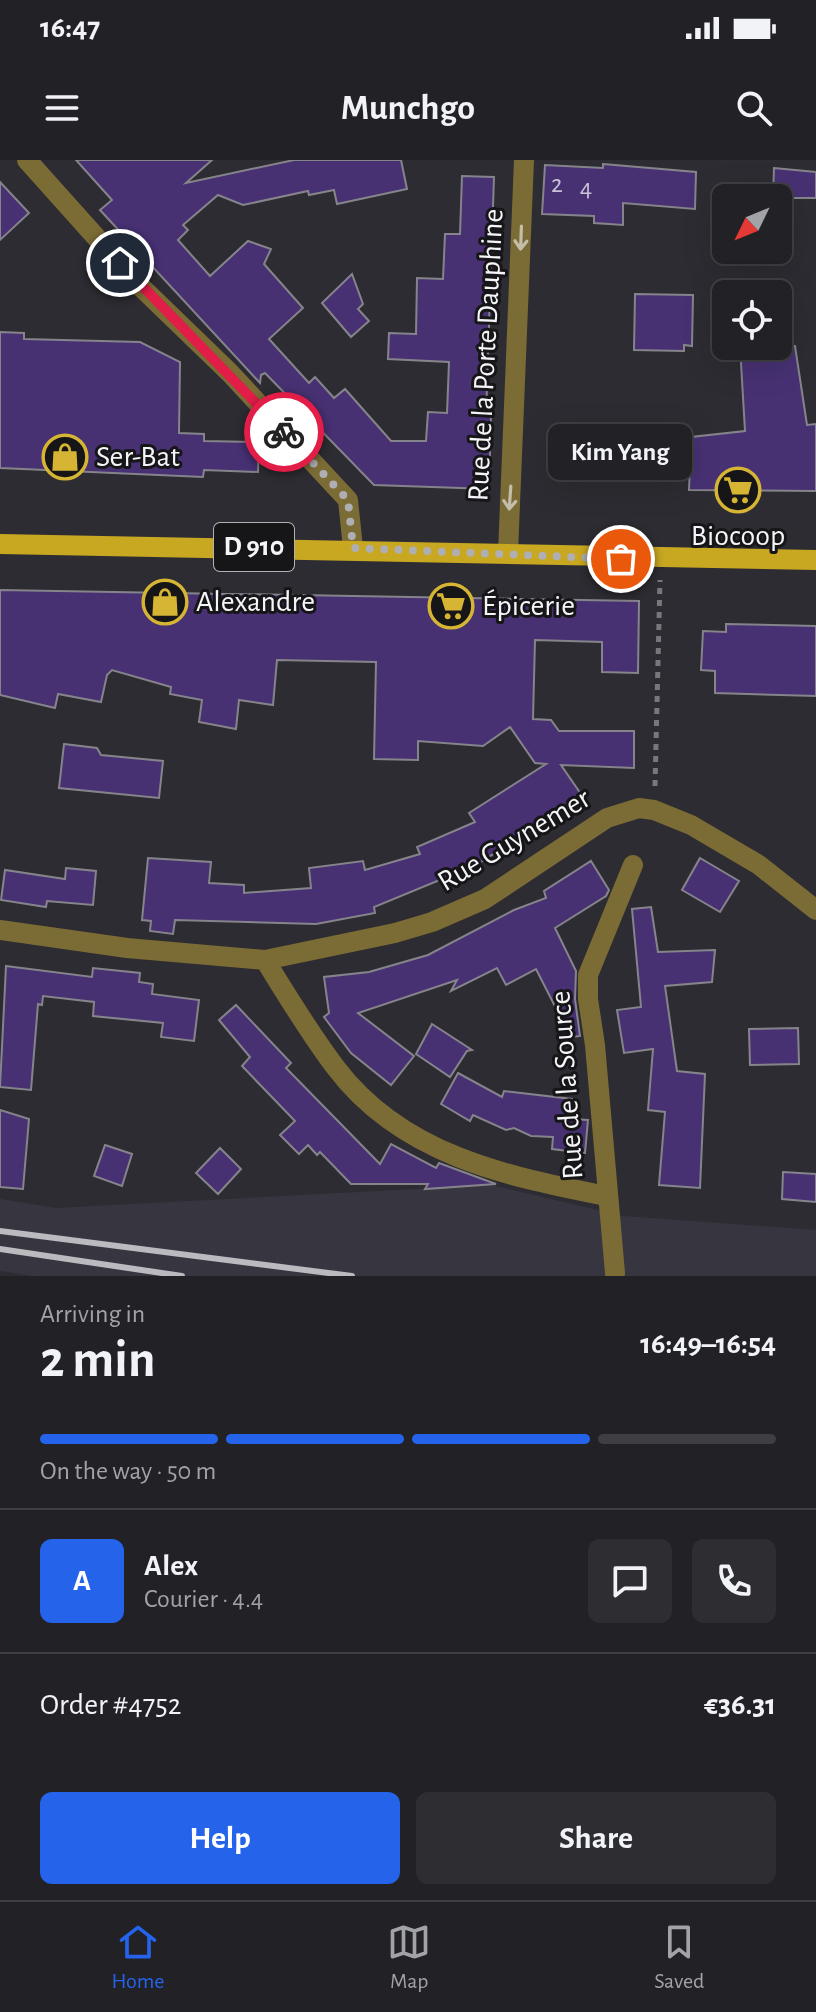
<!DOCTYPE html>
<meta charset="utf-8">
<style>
body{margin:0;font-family:"Alegreya Sans",sans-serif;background:#2e2e32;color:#f1f3f6;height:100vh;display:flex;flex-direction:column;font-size:30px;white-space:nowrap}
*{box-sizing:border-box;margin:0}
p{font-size:26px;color:#a2a3a7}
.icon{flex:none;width:44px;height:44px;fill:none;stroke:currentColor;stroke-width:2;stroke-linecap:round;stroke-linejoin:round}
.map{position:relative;height:1116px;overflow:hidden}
.drawer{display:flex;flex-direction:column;background:#222126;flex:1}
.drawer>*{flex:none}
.needle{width:52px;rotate:227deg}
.buttons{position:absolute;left:712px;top:24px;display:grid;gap:16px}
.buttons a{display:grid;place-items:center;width:80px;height:80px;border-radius:12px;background:#222126;box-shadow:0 8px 32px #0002,0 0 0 2px #3f3e43;font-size:40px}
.pin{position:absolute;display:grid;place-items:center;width:68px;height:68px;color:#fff;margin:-34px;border:4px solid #fff;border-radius:50%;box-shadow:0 2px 8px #0007}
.courier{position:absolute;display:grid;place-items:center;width:80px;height:80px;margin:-40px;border:6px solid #e11d48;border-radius:50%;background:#fff;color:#222;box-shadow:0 2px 10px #0007}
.bubble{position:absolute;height:56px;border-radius:12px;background:#222126;box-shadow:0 8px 32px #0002,0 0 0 2px #3f3e43;font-size:26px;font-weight:700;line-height:56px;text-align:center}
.summary em{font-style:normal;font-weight:700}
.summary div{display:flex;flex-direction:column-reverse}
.summary{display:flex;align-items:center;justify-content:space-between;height:136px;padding:0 40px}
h1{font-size:52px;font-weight:700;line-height:60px}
.bar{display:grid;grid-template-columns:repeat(4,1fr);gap:12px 8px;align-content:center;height:96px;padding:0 40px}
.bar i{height:10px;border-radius:6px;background:#3f3e43}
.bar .selected{background:#2563eb}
.bar p{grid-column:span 4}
.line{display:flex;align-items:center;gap:20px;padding:0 40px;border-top:2px solid #3f3e43}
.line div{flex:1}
.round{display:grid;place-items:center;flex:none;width:84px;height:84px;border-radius:12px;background:#2e2e32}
.cta{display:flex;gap:16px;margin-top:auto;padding:16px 40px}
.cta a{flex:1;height:92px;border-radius:12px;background:#2563eb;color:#fff;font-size:32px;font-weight:700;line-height:92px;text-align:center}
.cta a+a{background:#2e2e32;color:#f1f3f6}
.status{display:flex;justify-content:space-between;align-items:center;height:56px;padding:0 40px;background:#222126;direction:ltr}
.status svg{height:22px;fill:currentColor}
header{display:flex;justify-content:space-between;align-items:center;height:104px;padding:0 40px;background:#222126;font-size:36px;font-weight:700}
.dock{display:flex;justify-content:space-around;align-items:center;height:112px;border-top:2px solid #3f3e43;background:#222126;font-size:22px;color:#a2a3a7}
.dock a{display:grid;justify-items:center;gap:4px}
.dock .selected{color:#2563eb}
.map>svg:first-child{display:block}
</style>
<div class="status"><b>16:47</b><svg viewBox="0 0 49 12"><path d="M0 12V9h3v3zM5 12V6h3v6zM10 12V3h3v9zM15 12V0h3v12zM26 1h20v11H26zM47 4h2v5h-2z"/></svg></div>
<header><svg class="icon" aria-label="menu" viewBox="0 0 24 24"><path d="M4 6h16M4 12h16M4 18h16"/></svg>Munchgo<svg class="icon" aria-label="search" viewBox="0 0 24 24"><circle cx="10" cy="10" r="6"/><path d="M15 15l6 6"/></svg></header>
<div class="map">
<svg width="816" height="1116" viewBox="0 0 816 1116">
<rect width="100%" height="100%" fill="#2d2c32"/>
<path fill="#373540" d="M492 1025 623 1056 816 1070V1116H33L0 1111V1039L56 1048Z"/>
<path fill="#473173" stroke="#86848b" stroke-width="2" d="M76 0H212L186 23 294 0H401L407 29 337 44 334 30 309 35 308 31 243 45 218 35 183 65 188 70 178 80 210 116 248 81 271 89 264 104 303 148 269 179 309 223 315 217 334 238 345 229 391 281H426L428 252 447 253 449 202 388 199 389 173 416 174 417 118 443 119 445 74H460L462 16 494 17 486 255H491L489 329 374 325 265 213 261 215 260 223 100 50 112 40Z
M603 4 696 12 695 49 623 43V65L594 63V56L542 54 545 5 603 8Z
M774 8 816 12V38H773Z
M0 22 29 53 0 80Z
M352 114 363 144 358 149 369 161 351 177 322 143Z
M635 134 693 135 692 186 684 185V191L634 190Z
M0 172 24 173V179L140 182 180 202 179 273 204 274V281L259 282 258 312 204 310 203 317 0 308Z
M740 186H795L807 265 816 264V331L689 330 691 277 745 271Z
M0 430 639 441 638 513 602 512V482L535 480 533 559 551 560 559 571H634V608L561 605 583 637 476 705 374 747 375 753 316 764 175 760 173 774 150 771 151 761 142 760 148 698 211 702 209 723 244 725V733L311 728 309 708 363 701 365 710 420 694 417 687 475 662 469 653 546 604 535 603 510 567 483 586 418 581V600L374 599 376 502 277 500 273 545 239 540 236 569 199 562 202 540 170 534 171 527 112 510 107 515 101 542 58 534 55 548 0 535Z
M726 464 816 466V536L715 533V511L701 510 703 471 726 472Z
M64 584 97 588 101 595 163 601 159 638 59 628Z
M700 698 739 721 720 752 682 730Z
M591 701 609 730 606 736 555 768 576 811 575 839 580 876 563 878 564 864 536 809 506 825 497 808 451 831 457 820 358 853 414 896 391 925 351 893 324 857 329 853 324 817 369 812 428 795 514 750 546 738 544 731Z
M66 708 96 711 93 745 47 741 46 747 1 740 5 710 65 719Z
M651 747 658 792 715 790 712 822 665 826 677 911 705 914 700 1028 659 1025 665 952 648 950 653 889 624 893 617 850 641 847 632 749Z
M6 806 92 817 93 808 140 813 139 822 153 824 152 834 199 840 194 881 161 877 163 863 93 856 94 842 43 836 42 845 38 844 31 930 0 927Z
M236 845 291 903 286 908 380 1004 391 984 436 1008 439 1003 496 1024 425 1029 428 1024H351L320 992 317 995 308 985 299 994 280 975 295 961 242 906 250 897 219 860Z
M432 864 472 890 467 891 450 917 416 894Z
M798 868 799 904 750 905 749 869Z
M458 913 502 937 504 931 572 939 571 959 588 960 585 993 552 989 553 977 531 976 514 968 506 970 473 955 470 961 441 944Z
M0 950 29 959 23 1029 0 1027Z
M105 985 132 994 122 1026 94 1016Z
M220 988 241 1009 218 1034 196 1013Z
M783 1012 816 1014V1042L782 1039Z"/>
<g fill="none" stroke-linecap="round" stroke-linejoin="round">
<path stroke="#78777c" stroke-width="5" stroke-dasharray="6 6" stroke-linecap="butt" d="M655 626 660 420"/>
<path stroke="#7b6b35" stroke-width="20" d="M27 0 138 124 230 213 348 340 353 388
M508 393 524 0
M0 770 127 788 265 800 395 773 432 762 485 739 607 658 639 648 654 650 691 665 759 705 816 750
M265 800C288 837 310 874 336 908 402 995 506 1016 606 1036
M615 1113 595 885 588 839V815L633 705"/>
<path stroke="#c8a721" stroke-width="20" d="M0 384 816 400"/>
<path stroke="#bbbabf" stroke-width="6" d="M0 1071 352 1116
M0 1089 182 1116"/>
</g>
<defs><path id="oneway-shaft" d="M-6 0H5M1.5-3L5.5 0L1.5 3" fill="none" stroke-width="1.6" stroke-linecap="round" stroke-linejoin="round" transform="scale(2)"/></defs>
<g stroke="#c4bdaa">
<use href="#oneway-shaft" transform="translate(521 78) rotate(92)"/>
<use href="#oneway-shaft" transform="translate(510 338) rotate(94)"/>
</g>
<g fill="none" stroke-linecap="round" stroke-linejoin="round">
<path stroke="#afaeb3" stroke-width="8" stroke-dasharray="0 14.4" d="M284 272 348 340 353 388 621 399"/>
<path stroke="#e11d48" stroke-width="10" d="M120 103 284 272"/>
</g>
<defs>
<g id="shop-ring" transform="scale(2.3)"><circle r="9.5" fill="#161517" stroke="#d6b534" stroke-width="1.5"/><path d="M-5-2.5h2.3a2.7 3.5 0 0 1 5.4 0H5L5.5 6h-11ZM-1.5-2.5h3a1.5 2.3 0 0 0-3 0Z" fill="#d6b534"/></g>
<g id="supermarket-ring" transform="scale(2.3)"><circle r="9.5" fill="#161517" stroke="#d6b534" stroke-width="1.5"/><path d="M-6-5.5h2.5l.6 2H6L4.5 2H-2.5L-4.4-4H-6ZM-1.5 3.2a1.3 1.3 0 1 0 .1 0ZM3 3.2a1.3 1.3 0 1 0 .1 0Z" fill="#d6b534"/></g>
</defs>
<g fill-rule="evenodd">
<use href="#shop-ring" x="65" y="297"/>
<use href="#supermarket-ring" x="738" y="330"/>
<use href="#shop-ring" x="165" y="442"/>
<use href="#supermarket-ring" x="451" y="446"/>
</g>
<g text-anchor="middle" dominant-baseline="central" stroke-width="6" stroke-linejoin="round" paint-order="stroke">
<g font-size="26" fill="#cac3d7">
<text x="557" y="24">2</text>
<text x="586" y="28">4</text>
</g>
<rect fill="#161517" stroke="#b2b1b4" stroke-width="2" x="214" y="363" width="80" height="48" rx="6"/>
<g font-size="28" font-weight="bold" fill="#f5f4f8">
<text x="254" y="387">D 910</text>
</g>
<g font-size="30" fill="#f5f4f8" stroke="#161517">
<text transform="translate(486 195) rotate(-87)">Rue de la Porte Dauphine</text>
<text transform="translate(514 680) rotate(-31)">Rue Guynemer</text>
<text transform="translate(567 925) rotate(-94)">Rue de la Source</text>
</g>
<g font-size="30" fill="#f5f4f8" stroke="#161517" text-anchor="start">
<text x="96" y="297">Ser-Bat</text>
<text x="738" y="376" text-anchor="middle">Biocoop</text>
<text x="196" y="442">Alexandre</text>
<text x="482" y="446">Épicerie</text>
</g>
</g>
</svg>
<div class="buttons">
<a><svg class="needle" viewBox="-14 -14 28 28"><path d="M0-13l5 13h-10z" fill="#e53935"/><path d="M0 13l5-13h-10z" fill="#a2a3a7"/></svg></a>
<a><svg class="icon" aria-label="locate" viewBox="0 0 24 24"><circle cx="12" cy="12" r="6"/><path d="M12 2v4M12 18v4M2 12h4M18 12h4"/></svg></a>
</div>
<div class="pin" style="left:621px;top:399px;background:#ea580c"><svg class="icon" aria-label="bag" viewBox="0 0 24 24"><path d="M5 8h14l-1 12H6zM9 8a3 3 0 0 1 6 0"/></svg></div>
<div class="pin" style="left:120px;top:103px;background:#1f2937"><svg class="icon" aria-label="home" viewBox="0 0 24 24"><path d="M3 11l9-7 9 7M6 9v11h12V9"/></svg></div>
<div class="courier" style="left:284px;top:272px"><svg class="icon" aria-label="bike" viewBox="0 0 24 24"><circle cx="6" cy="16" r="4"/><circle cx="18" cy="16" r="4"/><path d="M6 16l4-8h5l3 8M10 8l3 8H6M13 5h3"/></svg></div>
<div class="bubble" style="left:548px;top:264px;width:144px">Kim Yang</div>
</div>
<section class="drawer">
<div class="summary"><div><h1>2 min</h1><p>Arriving in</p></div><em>16:49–16:54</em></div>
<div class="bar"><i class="selected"></i><i class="selected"></i><i class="selected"></i><i></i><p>On the way · 50 m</p></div>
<div class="line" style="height:144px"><b class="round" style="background:#2563eb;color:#fff">A</b><div><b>Alex</b><p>Courier · 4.4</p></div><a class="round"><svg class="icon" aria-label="chat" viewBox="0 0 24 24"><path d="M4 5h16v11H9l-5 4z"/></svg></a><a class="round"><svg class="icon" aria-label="phone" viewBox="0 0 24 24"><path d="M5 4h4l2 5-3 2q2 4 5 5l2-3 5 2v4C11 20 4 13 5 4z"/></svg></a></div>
<div class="line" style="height:104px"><div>Order #4752</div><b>€36.31</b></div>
<div class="cta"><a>Help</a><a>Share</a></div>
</section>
<nav class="dock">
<a class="selected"><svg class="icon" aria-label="home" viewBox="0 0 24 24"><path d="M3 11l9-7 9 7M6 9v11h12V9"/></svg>Home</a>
<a><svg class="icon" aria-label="map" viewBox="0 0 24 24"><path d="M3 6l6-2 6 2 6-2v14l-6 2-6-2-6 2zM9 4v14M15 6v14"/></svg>Map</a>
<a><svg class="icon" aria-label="saved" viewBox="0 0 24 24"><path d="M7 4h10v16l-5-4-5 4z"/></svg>Saved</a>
</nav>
